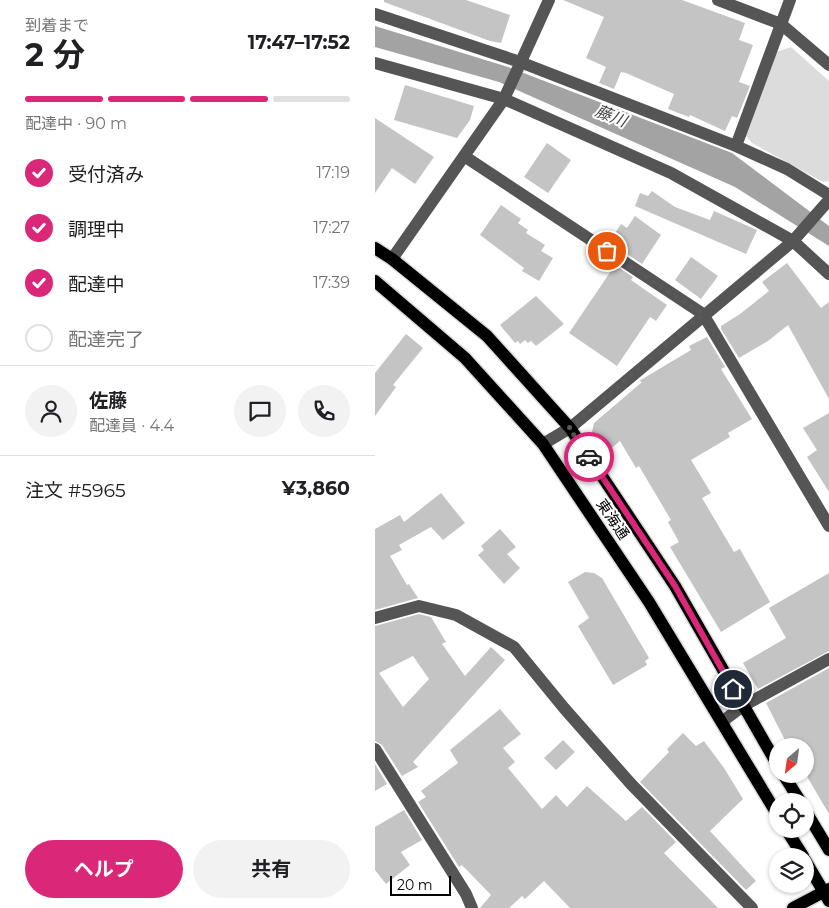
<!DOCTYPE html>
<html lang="ja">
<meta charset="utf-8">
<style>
body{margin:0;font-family:Montserrat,"Noto Sans JP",sans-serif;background:#f2f2f2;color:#202124;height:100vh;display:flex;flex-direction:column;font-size:19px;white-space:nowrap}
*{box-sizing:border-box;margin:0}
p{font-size:16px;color:#757577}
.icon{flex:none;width:28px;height:28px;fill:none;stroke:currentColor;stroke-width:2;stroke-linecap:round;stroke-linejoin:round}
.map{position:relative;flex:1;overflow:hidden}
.sheet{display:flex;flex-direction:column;background:#fff;width:375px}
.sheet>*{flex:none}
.needle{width:32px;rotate:209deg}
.fabs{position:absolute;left:394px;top:738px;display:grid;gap:10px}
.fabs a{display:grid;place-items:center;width:45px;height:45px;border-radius:50%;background:#fff;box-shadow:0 1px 4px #0004;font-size:25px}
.scale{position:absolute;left:15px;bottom:12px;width:61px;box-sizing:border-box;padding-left:5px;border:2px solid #000;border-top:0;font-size:14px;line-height:18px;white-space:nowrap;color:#000;-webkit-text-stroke:4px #fff;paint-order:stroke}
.pin{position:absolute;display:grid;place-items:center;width:42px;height:42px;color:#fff;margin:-21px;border:2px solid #fff;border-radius:50%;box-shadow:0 1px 5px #0007}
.courier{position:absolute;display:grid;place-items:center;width:50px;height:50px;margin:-25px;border:4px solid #db2777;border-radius:50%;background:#fff;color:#222;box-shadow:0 1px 6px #0007}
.head em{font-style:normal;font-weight:700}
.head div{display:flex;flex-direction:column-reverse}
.head{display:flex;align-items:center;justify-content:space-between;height:85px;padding:0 25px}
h1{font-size:32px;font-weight:700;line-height:38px}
.bar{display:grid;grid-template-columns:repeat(4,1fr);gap:8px 5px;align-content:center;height:60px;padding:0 25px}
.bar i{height:6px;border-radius:4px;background:#e0e0e0}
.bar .current{background:#db2777}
.bar p{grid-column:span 4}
.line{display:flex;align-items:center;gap:12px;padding:0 25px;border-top:1px solid #e0e0e0}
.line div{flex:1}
.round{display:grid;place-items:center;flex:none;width:52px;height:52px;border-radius:26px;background:#f2f2f2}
ol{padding:0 25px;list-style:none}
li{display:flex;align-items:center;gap:15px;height:55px}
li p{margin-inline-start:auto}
li .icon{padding:5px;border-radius:50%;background:#db2777;color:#fff;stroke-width:4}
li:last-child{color:#757577}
li i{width:28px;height:28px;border:2px solid #e0e0e0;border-radius:50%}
.action{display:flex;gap:10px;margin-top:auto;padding:10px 25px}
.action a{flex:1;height:58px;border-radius:30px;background:#db2777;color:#fff;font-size:20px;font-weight:700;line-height:58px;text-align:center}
.action a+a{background:#f2f2f2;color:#202124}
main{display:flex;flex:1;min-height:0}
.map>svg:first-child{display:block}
</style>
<main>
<section class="sheet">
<div class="head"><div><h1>2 分</h1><p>到着まで</p></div><em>17:47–17:52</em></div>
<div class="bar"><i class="current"></i><i class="current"></i><i class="current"></i><i></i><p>配達中 · 90 m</p></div>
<ol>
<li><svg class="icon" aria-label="check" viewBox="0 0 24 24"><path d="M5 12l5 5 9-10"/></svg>受付済み<p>17:19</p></li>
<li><svg class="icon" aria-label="check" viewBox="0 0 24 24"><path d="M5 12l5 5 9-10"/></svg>調理中<p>17:27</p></li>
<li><svg class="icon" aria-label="check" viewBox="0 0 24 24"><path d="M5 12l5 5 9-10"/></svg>配達中<p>17:39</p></li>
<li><i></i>配達完了</li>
</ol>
<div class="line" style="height:90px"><a class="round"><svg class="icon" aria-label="person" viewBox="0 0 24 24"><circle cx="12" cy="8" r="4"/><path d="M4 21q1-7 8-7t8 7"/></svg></a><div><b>佐藤</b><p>配達員 · 4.4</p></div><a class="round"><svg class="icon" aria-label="chat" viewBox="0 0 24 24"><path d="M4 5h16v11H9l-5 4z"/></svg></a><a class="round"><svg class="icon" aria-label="phone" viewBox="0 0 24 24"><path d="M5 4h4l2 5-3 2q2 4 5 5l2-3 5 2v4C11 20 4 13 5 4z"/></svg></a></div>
<div class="line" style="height:65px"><div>注文 #5965</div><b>¥3,860</b></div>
<div class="action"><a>ヘルプ</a><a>共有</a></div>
</section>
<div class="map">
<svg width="454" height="908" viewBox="0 0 454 908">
<rect width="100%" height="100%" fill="#fff"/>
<path fill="#dcdcdc" d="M416 47 454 81V181L448 182 377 143 371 136 401 52Z"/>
<path fill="#a3a3a3" d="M0 26 133 67 357 153 454 226V246L360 187 124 82 0 47Z"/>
<path fill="#c4c4c4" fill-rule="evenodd" d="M9 0H91L135 15 126 43 115 41 9 2Z
M188 0H307L370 23 364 40 378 45 364 82 375 86 362 118 357 116 350 131 315 115 314 117 293 109 299 94 251 73 246 72 239 89 224 83 231 67 211 58 229 17Z
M30 85 99 106 95 120 82 138 19 120Z
M0 118 59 157 40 184 17 168 0 193Z
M172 143 196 160 173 193 149 177Z
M277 191 300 207 335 220 339 211 382 230 371 254 260 206 265 193 273 196Z
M126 205 146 219 143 223 153 230 151 233 170 245 166 251 178 258 164 281 147 271 149 268 105 235Z
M260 216 286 235 267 264 249 252 251 249 236 239 246 224 252 228Z
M316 257 343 276 326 299 300 280Z
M412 263 446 308 454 302V399L413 325 393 341 364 358 346 329V326L365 314 394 291 387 282Z
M240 265 258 277 256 280 292 305 281 321 275 317 242 366 194 333Z
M161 296 189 324 161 346 156 341 153 343 150 340 145 344 143 341 140 343 125 325Z
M31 334 48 348 18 385 21 387 0 416V373Z
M332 337 350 367 346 369 377 419 353 433 355 437 316 460 336 493 327 498 359 552 365 549 395 602 346 632 295 547 304 542 293 522 296 520 264 466 261 468 245 441 233 451 217 432 219 423 267 382 264 381 316 350 314 346Z
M454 413V492L432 457 442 450 428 428Z
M66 493 90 523 68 540 56 527 24 545 27 550 15 556 32 585 34 584 43 598 0 610V529L25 515 29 522Z
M125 529 141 547 132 554 145 568 129 584 103 555 109 550 106 546Z
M210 572 219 573 227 578 274 658 270 661 272 665 238 685 203 626 214 618 193 582Z
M454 573V651L383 689 368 663 411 638 394 608Z
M44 614 56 617 71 642 67 644 90 676 116 647 130 660 38 762 43 767 27 776 7 745 0 741V626ZM38 656 54 679 28 707 4 673Z
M454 668V814L430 773V746H413L391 703Z
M125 709 146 734 128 748 140 762 133 768 167 809 181 795 192 807 212 786 251 821 267 807 301 842 289 853 343 908H195L169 881 150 899 147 896 134 908H105L116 895 87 865 84 867 43 802 51 797 46 791 83 763 75 750Z
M308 733 321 746 329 741 349 768 368 799 335 831 381 881 371 890 265 782 294 752 292 749Z
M188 740 200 752 181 770 169 758Z
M0 764 12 784 0 791Z
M29 810 47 840 26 852 35 865 11 884 0 870V827Z"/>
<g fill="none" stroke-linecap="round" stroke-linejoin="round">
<g stroke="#dbdbdb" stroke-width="15">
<path id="major" d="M0 248 17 259 112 336 195 428 300 586 402 764
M0 281 90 358 168 444 274 602 402 814
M408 774 425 801
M430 810 454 850
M411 829 428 856
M430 860 454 901
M418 908 454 889"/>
</g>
<path stroke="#555" stroke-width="12" d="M343 0 406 24 454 65
M0 14 145 62 361 146 412 169 454 195
M0 63 129 99 296 173 418 241 454 274
M361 146 415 0
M89 156 129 99 174 0
M17 259 89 156 328 314 454 526
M168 444 195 428 418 241 454 200
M0 618 44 606 81 615 139 647 189 708 256 784 377 908
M348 721 368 706 454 659
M0 749 91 894 97 908"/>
<use href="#major" stroke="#000" stroke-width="12"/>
</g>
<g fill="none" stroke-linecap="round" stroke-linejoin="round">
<path stroke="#595959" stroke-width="5" stroke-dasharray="0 9" d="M214 457 194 428 328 314 232 251"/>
<path stroke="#db2777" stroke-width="6" d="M214 457 300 586 358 689"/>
</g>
<g text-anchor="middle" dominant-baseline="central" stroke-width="4" stroke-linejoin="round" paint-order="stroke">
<g font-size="15" fill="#000" stroke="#fff">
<text transform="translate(238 519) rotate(56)">東海通</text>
</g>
<g font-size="16" font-style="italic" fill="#444" stroke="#fff">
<text transform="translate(236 116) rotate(22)">藤川</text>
</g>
</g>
</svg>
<div class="fabs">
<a><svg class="needle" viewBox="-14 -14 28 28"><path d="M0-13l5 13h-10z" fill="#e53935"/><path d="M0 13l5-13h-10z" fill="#757577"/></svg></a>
<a><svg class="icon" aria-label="locate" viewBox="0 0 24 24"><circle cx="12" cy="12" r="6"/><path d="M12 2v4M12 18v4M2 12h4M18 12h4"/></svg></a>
<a><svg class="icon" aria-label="layers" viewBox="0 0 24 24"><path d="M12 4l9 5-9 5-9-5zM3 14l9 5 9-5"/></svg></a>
</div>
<div class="scale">20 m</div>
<div class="pin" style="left:232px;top:251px;background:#ea580c"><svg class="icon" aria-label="bag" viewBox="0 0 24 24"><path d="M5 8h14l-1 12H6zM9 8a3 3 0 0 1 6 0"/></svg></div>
<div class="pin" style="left:358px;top:689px;background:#1f2937"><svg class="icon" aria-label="home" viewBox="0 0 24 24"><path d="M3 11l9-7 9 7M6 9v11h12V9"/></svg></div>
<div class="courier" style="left:214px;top:457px"><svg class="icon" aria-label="car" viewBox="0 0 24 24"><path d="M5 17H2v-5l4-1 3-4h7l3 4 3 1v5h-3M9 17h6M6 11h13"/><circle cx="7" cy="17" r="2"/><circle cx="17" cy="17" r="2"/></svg></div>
</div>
</main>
